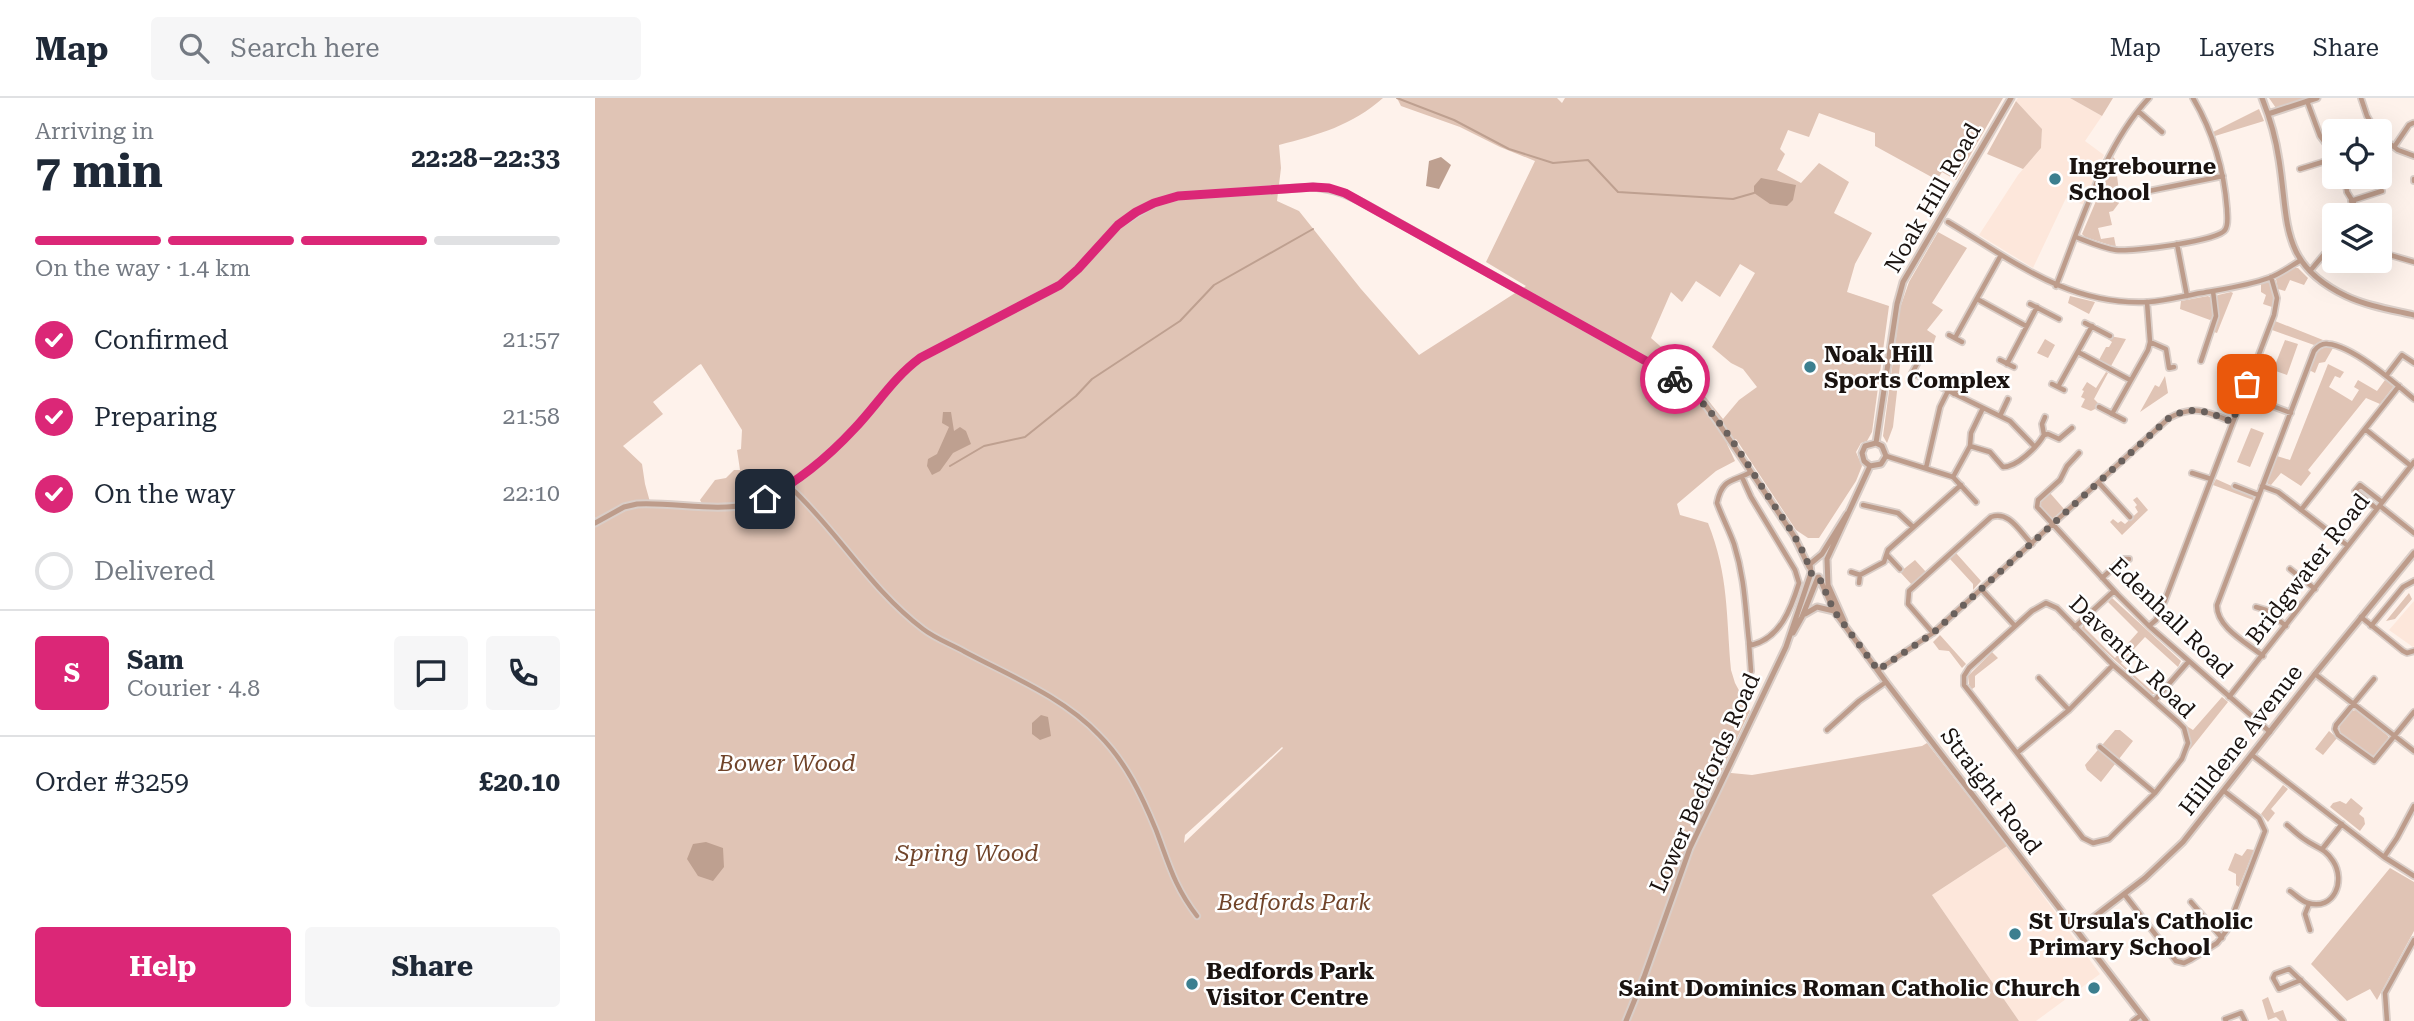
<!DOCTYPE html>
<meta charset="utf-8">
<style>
body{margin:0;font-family:"Roboto Serif",serif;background:#f6f6f7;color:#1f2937;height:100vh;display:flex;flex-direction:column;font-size:26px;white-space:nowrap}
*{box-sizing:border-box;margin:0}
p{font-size:23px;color:#747a83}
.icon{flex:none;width:38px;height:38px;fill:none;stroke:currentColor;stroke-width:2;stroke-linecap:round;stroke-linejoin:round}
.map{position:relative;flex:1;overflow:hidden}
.panel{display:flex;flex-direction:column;background:#fff;width:595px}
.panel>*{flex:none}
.fabs{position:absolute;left:1727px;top:21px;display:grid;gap:14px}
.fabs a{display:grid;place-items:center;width:70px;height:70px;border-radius:7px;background:#fff;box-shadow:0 7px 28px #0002;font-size:35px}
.pin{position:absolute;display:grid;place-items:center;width:60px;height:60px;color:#fff;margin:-30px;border-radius:14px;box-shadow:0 4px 10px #0006}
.courier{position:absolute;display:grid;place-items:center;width:70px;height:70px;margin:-35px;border:5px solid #db2777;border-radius:50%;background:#fff;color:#222;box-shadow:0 2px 9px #0007}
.summary em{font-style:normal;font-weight:700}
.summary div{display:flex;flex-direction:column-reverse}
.summary{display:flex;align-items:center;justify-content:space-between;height:119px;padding:0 35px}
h1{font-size:46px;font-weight:700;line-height:52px}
.bar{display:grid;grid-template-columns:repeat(4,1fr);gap:10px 7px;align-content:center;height:84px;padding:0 35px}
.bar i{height:9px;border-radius:5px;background:#e0e1e3}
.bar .active{background:#db2777}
.bar p{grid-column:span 4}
.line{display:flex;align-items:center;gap:18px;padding:0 35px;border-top:2px solid #e0e1e3}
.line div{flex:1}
.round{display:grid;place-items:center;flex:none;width:74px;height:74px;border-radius:7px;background:#f6f6f7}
ol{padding:0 35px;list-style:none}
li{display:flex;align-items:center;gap:21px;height:77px}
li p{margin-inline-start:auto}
li .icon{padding:7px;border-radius:50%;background:#db2777;color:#fff;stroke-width:4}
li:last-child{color:#747a83}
li i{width:38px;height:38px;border:4px solid #e0e1e3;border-radius:50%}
.action{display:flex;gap:14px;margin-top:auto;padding:14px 35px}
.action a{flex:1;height:80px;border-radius:7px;background:#db2777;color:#fff;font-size:28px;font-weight:700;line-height:80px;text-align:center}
.action a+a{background:#f6f6f7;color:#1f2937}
header{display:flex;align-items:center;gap:42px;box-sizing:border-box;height:98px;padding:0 35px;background:#fff;border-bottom:2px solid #e0e1e3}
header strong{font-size:33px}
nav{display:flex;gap:38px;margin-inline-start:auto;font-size:24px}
.search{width:490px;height:63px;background:#f6f6f7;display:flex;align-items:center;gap:18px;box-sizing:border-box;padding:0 24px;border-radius:7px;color:#747a83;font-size:26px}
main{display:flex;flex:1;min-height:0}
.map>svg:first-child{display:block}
</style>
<header>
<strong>Map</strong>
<div class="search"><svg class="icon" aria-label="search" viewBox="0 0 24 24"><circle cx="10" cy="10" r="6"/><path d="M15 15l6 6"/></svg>Search here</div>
<nav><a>Map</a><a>Layers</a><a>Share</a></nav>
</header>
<main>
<section class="panel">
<div class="summary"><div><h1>7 min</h1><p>Arriving in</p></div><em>22:28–22:33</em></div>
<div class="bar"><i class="active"></i><i class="active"></i><i class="active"></i><i></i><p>On the way · 1.4 km</p></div>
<ol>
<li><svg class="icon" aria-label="check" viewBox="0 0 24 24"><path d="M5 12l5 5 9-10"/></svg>Confirmed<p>21:57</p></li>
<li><svg class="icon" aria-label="check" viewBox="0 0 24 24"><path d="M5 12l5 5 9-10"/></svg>Preparing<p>21:58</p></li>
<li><svg class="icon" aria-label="check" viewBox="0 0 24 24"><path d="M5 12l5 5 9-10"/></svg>On the way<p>22:10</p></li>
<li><i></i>Delivered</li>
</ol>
<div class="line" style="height:126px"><b class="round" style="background:#db2777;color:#fff">S</b><div><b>Sam</b><p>Courier · 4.8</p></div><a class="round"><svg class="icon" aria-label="chat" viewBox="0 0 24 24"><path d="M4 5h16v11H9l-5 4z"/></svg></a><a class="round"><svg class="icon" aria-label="phone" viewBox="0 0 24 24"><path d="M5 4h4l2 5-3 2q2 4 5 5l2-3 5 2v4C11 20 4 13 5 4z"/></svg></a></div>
<div class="line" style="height:91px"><div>Order #3259</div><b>£20.10</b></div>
<div class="action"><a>Help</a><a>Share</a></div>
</section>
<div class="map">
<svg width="1819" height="923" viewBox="0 0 1819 923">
<rect width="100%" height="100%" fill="#fef2eb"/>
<path fill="#fde7db" d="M1423 0H1475L1507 18 1490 43 1509 57 1489 107 1471 100 1438 170 1384 137 1423 77 1446 50 1447 31 1421 3Z
M1819 503V548L1818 549 1794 532Z
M1412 748 1505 876 1441 923H1424L1337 797Z"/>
<path fill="#e0c4b5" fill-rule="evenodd" d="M0 0H788C758 27 723 37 684 47L686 70 682 103 704 113 766 191 824 257 931 188 891 164 940 63 905 49 865 29 806 8 802 0H962L967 5 970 0H1408L1361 82 1347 74 1342 82 1280 48V35L1224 15 1214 39 1193 32 1185 51 1190 56 1182 72 1206 85 1224 65 1254 84 1239 115 1277 135 1260 166 1252 194 1294 208 1277 334 1272 343 1266 345 1261 354 1267 368 1261 383 1224 440H1213L1201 432 1141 341 1132 346 1140 363 1121 373 1082 406 1085 417 1113 425C1134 478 1131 517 1136 572L1140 585 1155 613 1126 674 1157 677 1327 648 1332 645 1412 748 1337 797 1424 923H0V428L38 409H109L105 402 120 382 131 380 139 372H145L142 352 146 351 147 332 106 266 104 267 58 304 68 316 28 348 47 366 50 386 55 404H40L0 420ZM1145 166 1160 175 1117 249 1136 265 1148 271 1162 289 1144 302 1128 321 1081 262 1056 240 1076 194 1087 204 1101 183 1125 199ZM687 649 688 650 589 745 590 737Z
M1475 0H1518L1507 18Z
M1674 0H1712L1681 10Z
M1421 3 1447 31 1446 50 1428 71 1392 56Z
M1664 11 1669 23 1620 38 1618 34Z
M1518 59 1520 61 1524 94 1508 90 1507 87Z
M1504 96 1522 101 1524 105 1518 113 1514 114 1517 127 1503 130 1506 141 1519 139 1521 149 1490 139 1487 136Z
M1343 134 1372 150 1337 205 1348 212 1332 232 1341 238 1334 259 1307 249 1298 329 1292 345 1288 338 1305 210 1314 184Z
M1698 170H1703L1713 180 1709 187 1695 182 1690 193 1683 191 1681 181Z
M1670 184 1676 185 1679 199 1677 209 1668 206 1671 197 1666 194V185Z
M1636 194 1638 195 1622 235 1619 234 1623 219 1621 199 1623 197Z
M1475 198 1500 204 1494 216 1473 205Z
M1613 198 1616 200 1618 220 1615 222 1585 211 1586 203Z
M1680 223 1728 242 1719 247 1677 232Z
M1515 238 1531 241 1516 268 1504 262 1511 249H1514L1517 244 1513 241Z
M1450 241 1460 247 1453 260 1442 255Z
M1690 242 1703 246 1692 277 1678 272Z
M1734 248 1738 250 1730 264 1724 265 1720 275 1714 272 1723 252Z
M1733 266 1749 274 1745 280 1740 278 1734 289 1757 303 1764 292 1759 289 1763 282 1782 293 1790 282 1799 288 1785 306 1771 300 1713 372 1716 375 1706 388 1686 375 1676 387 1673 386 1672 383 1682 358 1695 362Z
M1511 274 1513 275 1499 301 1503 305 1504 309 1496 313 1486 309 1490 301 1486 299 1489 293 1487 292 1492 284 1501 290Z
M1570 278 1573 295 1545 314 1560 287 1564 289Z
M1656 330 1669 335 1655 369 1642 364Z
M1621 381 1659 398 1658 402 1618 387Z
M1455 395 1469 411 1457 421 1445 408 1446 403Z
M1542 399 1553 412 1527 437 1515 424 1518 421 1523 425 1526 423 1530 426 1543 414 1540 409 1542 407 1538 402Z
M1361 455 1386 483 1378 492V486L1355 461Z
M1320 462 1331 474 1317 487 1305 474Z
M1814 495 1817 501 1800 521 1791 523Z
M1517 500 1586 563 1583 569 1550 539 1526 565 1560 596H1557L1486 531 1489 526 1490 530 1520 560 1543 534 1513 504Z
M1345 537 1371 566 1367 570 1354 553 1344 552 1338 544Z
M1397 554 1403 560 1380 578V589L1377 591 1374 587 1373 578Z
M1627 599 1633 604 1594 653 1595 639 1590 627 1598 632Z
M1761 612 1793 638 1794 642 1782 657 1776 659 1745 635 1744 628 1756 613Z
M1520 632H1525L1538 643 1506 684 1492 672 1490 667Z
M1734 633 1742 640 1728 657 1720 651Z
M1688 687 1693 691 1676 711 1680 715 1673 724 1666 716Z
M1756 700 1768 710 1764 716 1769 720 1770 726 1765 733 1735 709 1738 705 1745 703 1751 706Z
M1652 751 1659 752 1644 789 1641 787V776L1633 772 1640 755 1647 758Z
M1795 770 1819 784V833L1782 902 1775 891 1752 903 1716 866Z
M1673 899 1679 915 1688 912 1692 923H1685L1681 919 1673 922 1667 902Z"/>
<path fill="#bea090" d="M846 59 856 67 844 91 831 88 834 63Z
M1166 80 1201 87 1198 102 1192 108 1175 106 1159 95V88Z
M348 314H356L359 333 365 329 371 333 376 346 358 355 345 373 337 377 332 368 333 361 342 356 354 329 347 325Z
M446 617 453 619 456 638 445 642 437 636V625Z
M111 744 128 750 129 769 118 783 103 778 92 761 98 746Z"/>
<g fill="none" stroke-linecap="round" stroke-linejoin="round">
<path stroke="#bea090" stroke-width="2" d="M802 0 859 22 914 51 958 65 993 62 1023 94 1138 101 1159 95
M355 368 389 348 430 339 481 298 497 281 585 223 619 187 718 131"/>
<g stroke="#dacec8" stroke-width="8">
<path id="minor" d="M1766 0 1772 18 1781 33
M1712 3 1725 38 1740 58
M1543 13 1567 34
M1785 38 1803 52 1819 58
M1799 49 1814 27 1818 25
M1705 71 1731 63 1739 57
M1750 79 1752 94 1766 117
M1819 81V83
M1500 91 1523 97H1534L1628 78
M1756 103 1787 93
M1353 124C1417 162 1473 208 1553 204 1571 203 1588 198 1606 195 1628 191 1652 188 1674 180 1685 176 1696 168 1706 162
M1481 139C1494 144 1507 150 1521 152 1537 154 1623 143 1630 132 1634 126 1632 118 1632 111 1629 72 1618 34 1598 0
M1582 146 1592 198
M1795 157 1819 164
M1715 173 1736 148 1739 151
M1461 188C1486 126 1508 49 1554 0
M1382 201 1431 228
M1435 206 1464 221
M1490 225 1515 238
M1354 237 1367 244
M1360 240 1406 157
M1555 244 1571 251 1574 270 1579 269
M1483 254 1535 282
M1405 262 1419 269
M1606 263 1621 218 1618 193
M1412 266 1442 209
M1317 275 1322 266
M1791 278 1807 257 1819 265
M1314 283 1317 275 1415 323 1439 348
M1457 286 1469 292
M1463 289 1497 228
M1359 296 1368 279
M1648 297 1696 315
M1504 309 1529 322
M1517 316 1553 252 1555 244 1552 204
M1405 318 1413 301
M1770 331 1816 368
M1449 337 1447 326 1450 319
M1375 348 1395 354 1408 369C1422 369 1442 349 1449 337L1453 336 1464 341 1477 330
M1484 355 1472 368 1465 382 1443 402 1442 409 1523 497 1554 528 1675 634
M1291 358 1358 379 1381 404
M1331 370 1345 309 1353 293
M1597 375 1616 381
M1147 379 1156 399 1200 472 1204 485C1196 511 1185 540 1157 547L1154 544C1150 509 1150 481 1139 446 1134 432 1127 419 1122 405 1127 379 1139 384 1156 374
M1358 379 1375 348 1376 335 1388 310
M1504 385 1535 419
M194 388C242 432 275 491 328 531 341 541 356 546 370 554 415 578 468 599 504 637 531 664 547 698 561 732 574 766 579 788 602 818
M1640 388 1663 397
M1667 388 1683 394 1753 448
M1268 407 1303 415 1318 429
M1785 408 1819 435
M1782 411 1760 393 1765 387 1787 404
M1706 412 1804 288
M1292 457 1305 471
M1695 471 1720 491
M1256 474 1265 477 1289 464 1293 452 1366 387
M1507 480 1528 461H1534
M1264 485 1265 477
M1386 491 1420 528
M1451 505 1462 510 1518 567 1583 624 1589 630 1593 645 1587 661 1560 695 1514 741 1498 745 1488 740 1369 587V578L1374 570 1437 513Z
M1661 509 1671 512 1691 528
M1766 519 1808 553 1812 555 1819 553
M1554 528 1561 522 1570 502 1679 217 1682 200 1676 179
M1776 528 1808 489 1819 483
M1480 529 1519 493
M1338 535 1313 506 1314 493 1396 419C1414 412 1425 434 1437 446
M1154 545 1156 573
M1668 558C1652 545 1621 529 1622 507L1719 253C1723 248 1727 245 1733 246 1758 248 1800 285 1819 301
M1283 572 1338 535 1574 320C1600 306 1613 314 1637 324
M1720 576 1819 653
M1444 580 1474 612
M1779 581 1741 627 1740 631 1743 637 1779 663 1819 614
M1634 599 1819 364
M1559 603 1594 563
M1232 632 1264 603 1291 584
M1505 649 1560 695
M1422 655 1474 612 1518 567
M1657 657 1789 759 1819 778
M1692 727C1698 732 1703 737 1709 741 1721 750 1729 749 1738 763 1751 783 1739 813 1713 805 1706 803 1701 797 1695 793
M1728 750 1747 726
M1789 759 1802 740 1819 708
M1530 797 1581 863 1589 865 1595 862 1622 845 1632 832 1670 733 1664 720 1629 693
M1596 804 1627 840
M1714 806 1710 816 1715 832
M1706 882 1684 891 1678 880 1680 876 1694 871 1748 923
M1538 923 1546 917
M1631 923 1630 921 1646 915 1650 923
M1792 923 1790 895 1819 842"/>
</g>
<g stroke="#dacec8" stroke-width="9">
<path id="tertiary" d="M1667 0C1675 20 1681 41 1684 62 1694 124 1684 166 1751 198 1772 208 1797 212 1819 217
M1673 16 1722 0
M1281 345 1302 206 1308 184 1416 0
M1275 368 1286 366 1291 358 1287 348 1281 345
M1275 368 1269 363 1267 355 1270 348 1281 345
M0 425 29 409 42 406C80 404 119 414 156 406 173 403 189 391 203 381 223 366 242 349 259 331 282 307 298 280 325 260L465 187 483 171 523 127 559 105 583 98 718 89C739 91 754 97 772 107L1067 272 1109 305 1122 323 1199 438 1214 469
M1224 479 1239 513 1291 584 1551 923
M1210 516 1222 509 1239 513
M1249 523 1233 487 1232 461 1275 368
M1198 535 1207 519 1223 479
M1482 832 1550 780 1588 744 1720 576 1819 455
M1031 923 1049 879 1095 750 1191 549 1216 475 1215 466 1227 456 1252 416"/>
</g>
<use href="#minor" stroke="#bd9c8b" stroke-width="4.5"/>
<use href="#tertiary" stroke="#bd9c8b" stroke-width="5"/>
</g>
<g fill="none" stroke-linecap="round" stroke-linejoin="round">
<path stroke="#6a615d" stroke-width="7" stroke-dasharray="0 12.6" d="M1080 281C1120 309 1145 355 1171 395 1187 420 1208 446 1216 475L1224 479 1239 513 1283 572 1338 535 1574 320C1599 306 1613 314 1637 324L1652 286"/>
<path stroke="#db2777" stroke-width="9" d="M170 401C204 383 233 359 259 331 282 307 298 280 325 260L465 187 483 171 523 127 541 114 559 105 583 98 718 89 734 90 750 95 1067 272 1080 281"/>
</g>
<g fill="#3c7f8f" stroke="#fff" stroke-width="2.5">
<circle cx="1460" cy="81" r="7"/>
<circle cx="1215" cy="269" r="7"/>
<circle cx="1420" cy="836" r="7"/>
<circle cx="597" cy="886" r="7"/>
<circle cx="1499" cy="890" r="7"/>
</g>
<g text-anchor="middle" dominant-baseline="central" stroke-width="5" stroke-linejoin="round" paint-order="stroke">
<g font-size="23" font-weight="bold" fill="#1a1310" stroke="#fff" text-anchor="start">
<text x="1474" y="68">Ingrebourne<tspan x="1474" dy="26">School</tspan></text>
<text x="1229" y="256">Noak Hill<tspan x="1229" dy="26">Sports Complex</tspan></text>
<text x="1434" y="823">St Ursula's Catholic<tspan x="1434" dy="26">Primary School</tspan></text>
<text x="611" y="873">Bedfords Park<tspan x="611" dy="26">Visitor Centre</tspan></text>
<text x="1485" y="890" text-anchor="end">Saint Dominics Roman Catholic Church</text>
</g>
<g font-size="23" fill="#1a1310" stroke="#fff">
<text transform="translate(1338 100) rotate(-60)">Noak Hill Road</text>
<text transform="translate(1713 471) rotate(-52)">Bridgwater Road</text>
<text transform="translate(1576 520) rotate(44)">Edenhall Road</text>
<text transform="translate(1537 559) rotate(44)">Daventry Road</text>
<text transform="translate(1646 642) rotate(-52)">Hilldene Avenue</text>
<text transform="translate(1110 685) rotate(-66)">Lower Bedfords Road</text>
<text transform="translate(1396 693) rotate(53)">Straight Road</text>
</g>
<g font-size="23" font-style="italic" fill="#70442a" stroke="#fff">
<text x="192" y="665">Bower Wood</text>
<text x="372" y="755">Spring Wood</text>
<text x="699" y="804">Bedfords Park</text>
</g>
</g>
</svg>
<div class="fabs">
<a><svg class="icon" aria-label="locate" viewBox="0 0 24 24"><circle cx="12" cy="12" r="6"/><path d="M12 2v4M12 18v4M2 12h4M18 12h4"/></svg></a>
<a><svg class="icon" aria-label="layers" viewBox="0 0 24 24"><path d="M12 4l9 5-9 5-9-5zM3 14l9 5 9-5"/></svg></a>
</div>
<div class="pin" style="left:1652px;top:286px;background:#ea580c"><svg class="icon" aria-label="bag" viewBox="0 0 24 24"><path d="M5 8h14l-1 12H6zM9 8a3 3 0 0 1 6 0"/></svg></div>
<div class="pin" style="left:170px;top:401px;background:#1f2937"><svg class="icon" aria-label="home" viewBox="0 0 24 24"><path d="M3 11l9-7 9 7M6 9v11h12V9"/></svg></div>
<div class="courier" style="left:1080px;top:281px"><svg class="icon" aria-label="bike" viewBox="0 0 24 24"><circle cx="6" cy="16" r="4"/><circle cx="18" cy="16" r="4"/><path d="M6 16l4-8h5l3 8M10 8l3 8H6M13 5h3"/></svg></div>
</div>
</main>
